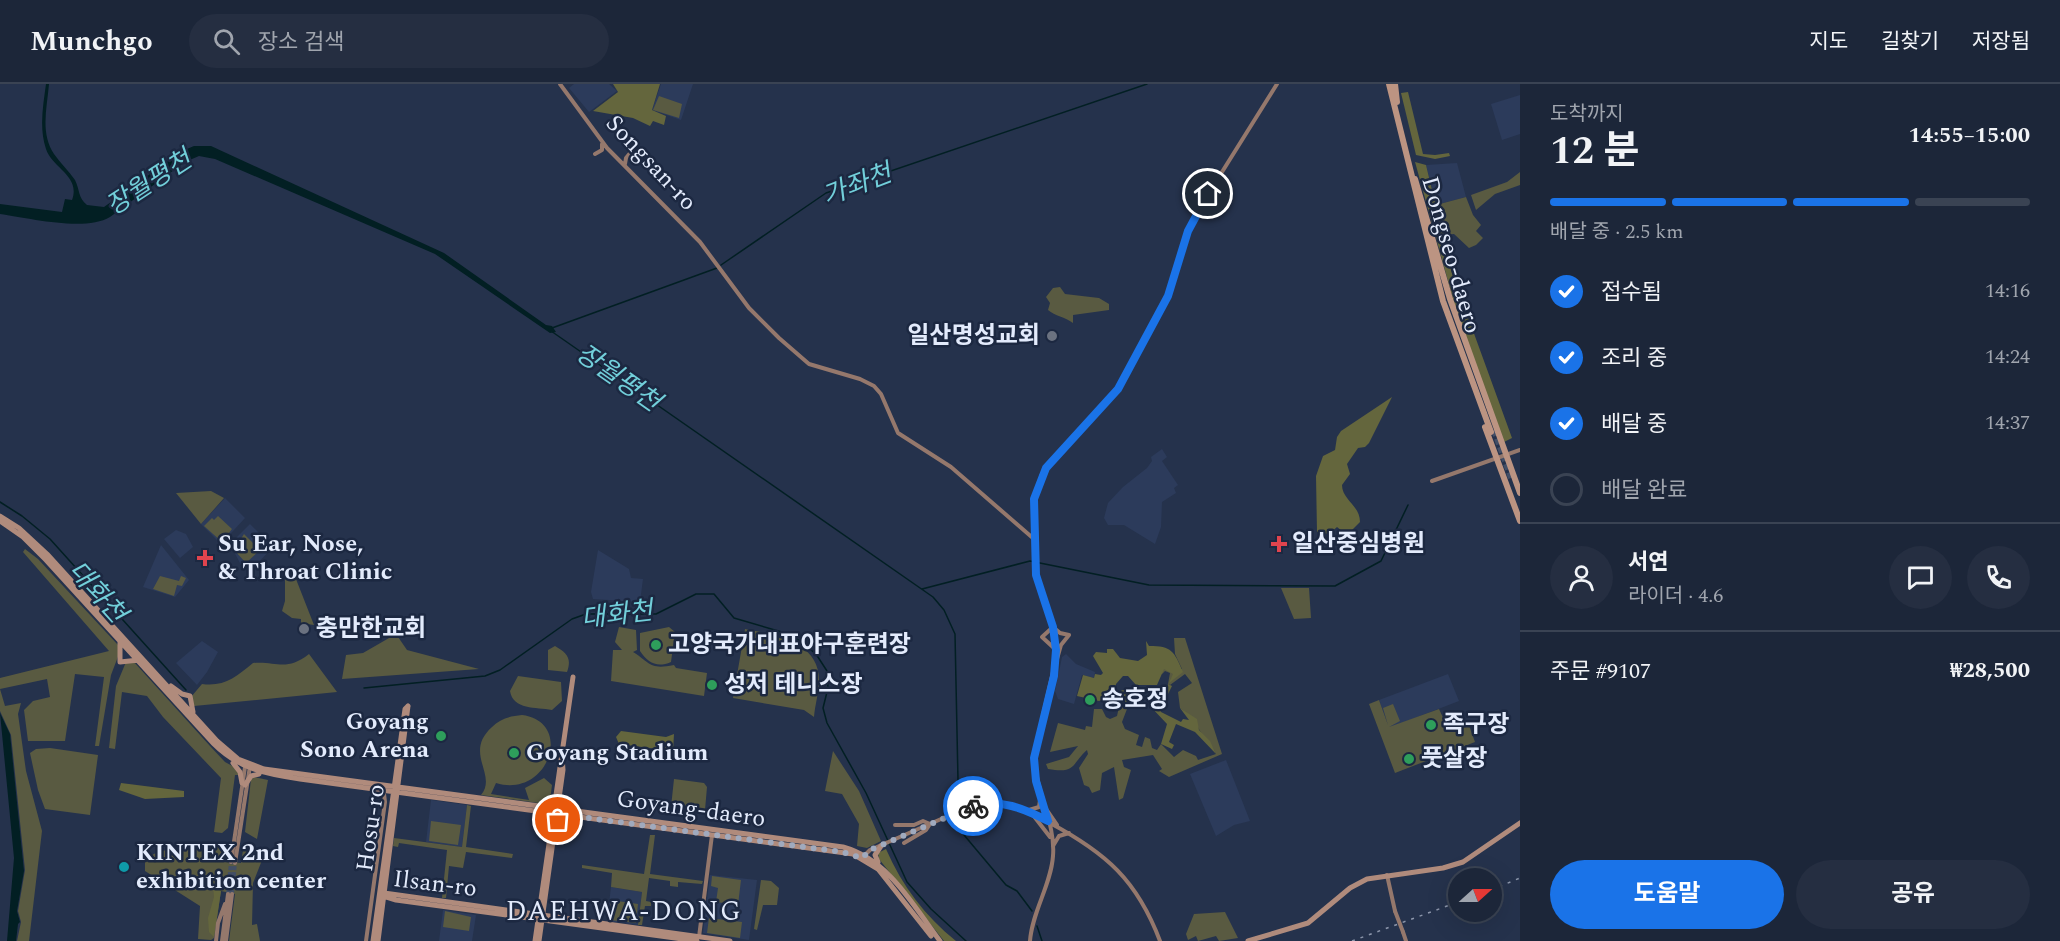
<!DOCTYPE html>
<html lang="ko">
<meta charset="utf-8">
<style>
body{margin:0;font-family:Spectral,"Noto Sans KR",serif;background:#252e41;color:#f1f3f6;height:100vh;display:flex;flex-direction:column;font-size:22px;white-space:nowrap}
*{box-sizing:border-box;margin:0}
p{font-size:20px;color:#a0a5ae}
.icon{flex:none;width:33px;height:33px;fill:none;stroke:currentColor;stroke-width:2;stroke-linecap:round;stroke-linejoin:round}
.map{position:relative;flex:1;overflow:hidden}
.drawer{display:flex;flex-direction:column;background:#1c2639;width:540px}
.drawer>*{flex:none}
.needle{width:39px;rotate:69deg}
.buttons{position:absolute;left:1448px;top:784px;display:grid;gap:12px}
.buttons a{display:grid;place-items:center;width:54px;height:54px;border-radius:50%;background:#1c2639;box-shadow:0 6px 24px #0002,0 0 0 2px #3a4353;font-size:30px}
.pin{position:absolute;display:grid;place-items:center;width:51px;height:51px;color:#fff;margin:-26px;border:3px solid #fff;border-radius:50%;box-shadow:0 2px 6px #0007}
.courier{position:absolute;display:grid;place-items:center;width:60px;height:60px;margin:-30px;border:4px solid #1a73e8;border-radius:50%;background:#fff;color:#222;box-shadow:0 2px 8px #0007}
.overview em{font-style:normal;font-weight:700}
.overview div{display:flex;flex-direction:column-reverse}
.overview{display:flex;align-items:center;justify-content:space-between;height:102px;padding:0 30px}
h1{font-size:39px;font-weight:700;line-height:45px}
.bar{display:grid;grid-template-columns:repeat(4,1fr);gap:9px 6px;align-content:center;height:72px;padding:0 30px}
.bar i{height:8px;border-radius:4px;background:#3a4353}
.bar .active{background:#1a73e8}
.bar p{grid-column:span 4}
.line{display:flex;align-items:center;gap:15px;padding:0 30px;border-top:2px solid #3a4353}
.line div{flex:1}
.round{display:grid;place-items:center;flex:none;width:63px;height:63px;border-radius:32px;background:#252e41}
ol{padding:0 30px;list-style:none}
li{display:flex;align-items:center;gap:18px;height:66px}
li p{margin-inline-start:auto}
li .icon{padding:6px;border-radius:50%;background:#1a73e8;color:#fff;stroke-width:4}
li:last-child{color:#a0a5ae}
li i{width:33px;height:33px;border:3px solid #3a4353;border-radius:50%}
.button{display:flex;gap:12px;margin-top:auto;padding:12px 30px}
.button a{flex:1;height:69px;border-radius:36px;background:#1a73e8;color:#fff;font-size:24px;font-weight:700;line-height:69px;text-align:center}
.button a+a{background:#252e41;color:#f1f3f6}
header{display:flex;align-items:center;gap:36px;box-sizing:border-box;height:84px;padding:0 30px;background:#1c2639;border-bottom:2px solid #3a4353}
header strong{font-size:28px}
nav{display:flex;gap:33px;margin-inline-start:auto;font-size:21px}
.search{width:420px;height:54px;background:#252e41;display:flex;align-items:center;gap:15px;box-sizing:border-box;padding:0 21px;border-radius:33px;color:#a0a5ae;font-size:22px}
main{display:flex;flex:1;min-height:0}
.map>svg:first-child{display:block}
</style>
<header>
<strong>Munchgo</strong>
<div class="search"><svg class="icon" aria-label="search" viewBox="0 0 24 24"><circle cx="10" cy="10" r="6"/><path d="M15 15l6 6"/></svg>장소 검색</div>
<nav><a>지도</a><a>길찾기</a><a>저장됨</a></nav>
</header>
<main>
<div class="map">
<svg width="1520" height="857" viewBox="0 0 1520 857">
<rect width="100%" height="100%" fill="#25324c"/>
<path fill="#2c3b5b" d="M574 0H609L617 7 589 28 569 4Z
M661 0H693L681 36 652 26Z
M1520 11V50L1502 56 1491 20Z
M1457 79 1466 113 1436 121 1426 81Z
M1162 365 1167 373 1162 377 1178 401 1174 404 1176 409 1162 418 1161 443 1155 460 1124 441H1108L1104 434 1108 419 1123 403 1147 384 1152 377 1151 373Z
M225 414 245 434 221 460 201 440Z
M250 440 273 463 252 485 241 481 230 460Z
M176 446 186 450 193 463 180 474 164 455Z
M161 461 189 496 175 513 143 503Z
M598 466 629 485 631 494 643 495 640 518 593 515 591 508Z
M202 557 218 568 207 588 197 601 176 579Z
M1066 570 1076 580 1095 588 1094 594 1082 591 1074 620 1058 615 1055 607 1062 573Z
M1448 590 1459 617 1389 644 1379 616Z
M1226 676 1250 737 1234 741 1216 752 1190 690Z
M431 716 467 721 462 763 426 758Z
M710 791 757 796 749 856 703 849Z
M611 803 642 808 638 841 607 837Z
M443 826 476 831 472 857H439Z"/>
<path fill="#595a41" d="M659 12 682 20 679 34 653 26Z
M1520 88V101L1495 110 1476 126 1471 111 1507 98Z
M1466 113 1473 131 1481 141 1476 147 1483 154 1476 161 1469 164 1454 150 1442 151 1436 121Z
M1060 203 1065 210 1099 214 1109 220V226L1073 231V239C1065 233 1055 232 1048 226L1050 219 1046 213 1053 204Z
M211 407 224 414 201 440 176 409Z
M218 432 232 445 222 458 204 442 212 434 214 436Z
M244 450 260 466 246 479 234 466Z
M25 465 38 475 118 561 119 570 111 591 99 662H95L104 593 75 590 65 657H28L24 626 33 617 50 613 47 595 0 605 5 622 21 619 18 630 26 687 42 747 29 857H17L21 838 18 827 25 786 11 651 0 627V594L109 567 23 468Z
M285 490H294L314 541 301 539V535L292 534 282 527 285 517Z
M160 492 179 497 181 492 186 494 182 502 177 501 174 512 153 505Z
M1281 504H1309L1311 534 1294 535Z
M619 543 636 546 637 566 633 568C651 579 649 586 674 581L676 584 707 589 704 612 611 597 613 566H622L615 558Z
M669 543 675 548 671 578C657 584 648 579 640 567V549Z
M745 545C774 551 819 557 819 596 819 608 815 621 814 633L804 626 733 614Z
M396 550 407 566 479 585 342 595 346 571 363 569Z
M1174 554H1185L1222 670 1169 693 1159 687 1162 685 1153 671 1122 676 1124 683 1131 686 1123 714 1119 716 1114 683 1102 689 1100 706 1092 709 1089 703 1084 701 1079 684 1088 670 1087 666C1071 680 1077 690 1048 685L1046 680 1069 673 1078 662 1050 668 1058 639 1085 646 1086 642 1092 643 1094 625H1102L1106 633 1110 635 1117 632 1119 623 1131 620 1132 624 1127 625 1122 638 1125 645 1139 651 1136 661 1142 663 1145 653 1150 655 1152 664 1157 666 1161 660 1174 673 1183 666 1196 672 1198 676 1216 670C1210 656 1198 650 1195 635L1180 624 1178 608 1192 599 1185 590 1170 601 1168 600 1170 589 1165 587 1162 590 1152 585H1182L1175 570Z
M555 562C567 569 572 574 567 588L548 586V566Z
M309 570 337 608 194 622 191 613 202 600C224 603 236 593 253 579 277 577 286 588 309 570Z
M126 578H134L210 662 225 678 238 685 240 691H235L228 744 222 749 214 748 221 694 163 633 147 612 122 608 115 665 109 664 116 602Z
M518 592 561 598 562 617 552 626C536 623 513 626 510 607Z
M1379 616 1388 641 1383 624 1393 620 1400 637 1389 643 1439 625 1445 638 1459 632 1464 637 1467 636 1475 658 1395 689 1369 620Z
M522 631C575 638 548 715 496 699L491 710 529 716 525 704 544 694 552 701 550 717 546 720 481 711C498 691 463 669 492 643 500 635 510 632 522 631Z
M50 664 98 671 90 731 45 725 38 706 30 669 36 665Z
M833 667 859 707 881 757 867 764 857 762 859 740 842 710 825 707Z
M254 693 268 696 257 755 245 748 251 695Z
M674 695 704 699 707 703 705 726 671 723Z
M467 721 471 722 466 763 513 770 512 774 466 768 463 784 449 782 446 814H442L447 766 399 759 398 763 393 762 394 754 462 763Z
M431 737 461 741 458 761 429 757Z
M650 751H655L650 790 703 797 702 800 678 798V803L670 802V797L649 794 646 817 651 818V822H645L642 841H638L642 808 611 803 612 789 582 784V781L644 790Z
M215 758 224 762V777L241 779 243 766H266L253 799 252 841 257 840 260 857H229L235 810 221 807 214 854 211 856 198 855 200 822 145 787V777C157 760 198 767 215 758Z
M712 792 741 796 738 821 716 818 718 804 711 802Z
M761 796 771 797 779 804 777 821H763L757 846 754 845Z
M611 816 638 820 636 839 609 836Z
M445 827 471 833 469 847 443 843Z
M1225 828 1238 854 1219 857 1216 852 1198 857 1196 852 1188 856 1186 850 1194 830Z
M709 834 742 838 740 854 707 849Z"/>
<path fill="#64663d" d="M613 0H660L652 26 666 32 664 41 653 37 650 42 633 34 593 27 618 8Z
M1408 8 1423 70 1435 71 1449 69 1450 72 1435 75 1416 71 1401 9Z
M1415 78 1426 81 1452 189 1512 354 1504 358 1463 251Z
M1392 313 1369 359 1365 363 1358 364 1347 380 1350 390 1342 401C1342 416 1360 421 1360 438L1347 451 1337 443 1329 450 1317 448 1316 392 1323 372 1335 366 1337 353 1341 347Z
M1146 557 1149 562C1172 562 1174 567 1183 588L1169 599 1173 590 1164 585 1157 601H1136L1128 592H1123L1116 600 1115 609 1135 602 1131 608 1128 606 1125 609 1129 616 1139 614 1137 617 1116 619 1115 612 1099 617 1077 612 1083 591 1094 594 1095 590 1101 591 1103 589 1093 572 1096 568 1107 569V565H1113L1120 574 1138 577 1147 571Z
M1168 600 1172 602 1168 610 1158 616 1161 615 1163 620 1159 623 1161 628 1181 638 1183 635 1189 636 1180 624 1197 635 1199 646 1210 657 1216 670 1195 648 1176 640 1169 658 1174 661 1172 665 1161 660 1167 640 1150 622 1156 618 1151 617 1156 610 1167 604Z
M621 647 666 653 674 650 673 667 619 660 616 653Z
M121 699 184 707V713L145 715 119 706Z
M886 765C902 802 925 832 956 857H944L879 775 878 769Z
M213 801 221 807 214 853 209 848 208 834 214 813Z"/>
<path fill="#021f23" d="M46 0H49C47 24 40 49 54 70 60 79 69 87 75 96 80 106 78 114 87 121L104 123 182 67 194 62H211L444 169 546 241 552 242 556 248 550 249 435 170 215 75 199 72 185 78 110 133C85 148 29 134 0 130V120L62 128 65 115 72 116C81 92 52 84 46 65 39 44 43 22 46 0Z
M0 629 10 650 24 787 17 827 20 838 18 840 16 857H7L14 774Z"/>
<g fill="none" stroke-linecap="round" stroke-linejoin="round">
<path stroke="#021f23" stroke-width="1.5" d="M721 181 826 109 1147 0
M552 244 717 184
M551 247 933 513 944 526 955 550 959 745 1006 801 1017 807 1032 827
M0 418 22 432 50 455 186 606
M922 505 1030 477 1149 501 1335 502 1381 477 1408 421
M364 604 485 592 500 586 572 535 586 530H656L696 510H714L734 534 792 551 816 570 827 587 828 604 823 624 827 639 866 709 907 798 931 825 966 857
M1037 842 1042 857"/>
<path stroke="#424e66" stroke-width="4" stroke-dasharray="4 2" stroke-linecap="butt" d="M228 810 231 778
M232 810 235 779"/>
<path stroke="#424e66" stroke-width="6" stroke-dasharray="6 3" stroke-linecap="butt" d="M1494 346 1511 394"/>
<path stroke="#95786c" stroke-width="4" d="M560 0 607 64 700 158 749 224 779 254 809 280 860 295 874 302 881 310 898 349 951 383 1034 455
M595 70 602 66V60
M625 80 626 74 631 68
M1432 397 1520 366
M1055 565 1042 553 1053 543 1060 549 1069 551 1061 561 1057 575
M1046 725 1057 741
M1029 726 1039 723 1040 716
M1033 731 1050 753
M895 741H914L923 737 930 740 926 746 904 759
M1053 762 1059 752 1069 749
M862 774 870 766 971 722C1002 715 1024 724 1050 739 1106 769 1137 796 1160 857
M231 778 245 683
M235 779 250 682
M1387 791 1395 827
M1403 848 1406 857
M699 853 712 751
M216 857 218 839 225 820
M222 857 228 810
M226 857 232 810
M366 857 385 718 384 710 372 706
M1030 857C1032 828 1051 801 1053 772 1056 736 1032 703 1035 666L1056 575 1053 543 1036 491 1033 427 1037 405 1042 390 1058 369 1118 305 1168 212 1188 147 1197 128 1277 0"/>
<path stroke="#b08b7c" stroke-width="5" d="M0 432 19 444 47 470 217 657 238 675 264 685 843 763C889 776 912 820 940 857
M0 437 23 453 46 476 214 660C239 685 266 690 300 695L853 770 878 785 931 852
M120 557V578L139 576
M171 602 182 610 190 612 193 628
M233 679 240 688 242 699
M245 701 251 692 259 690
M878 778 875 771 881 762
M380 811 384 809 730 857
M380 811 396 816 697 857
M373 857 405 625 408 622
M378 857 408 622
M535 857 573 593
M539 857 563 686 562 673
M1248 857 1308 839 1350 804 1367 795 1443 784 1463 778 1520 739"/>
<path stroke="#bc9482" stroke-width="6" d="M1389 0 1443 217 1491 348
M1395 0 1397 18
M1415 95 1450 215 1520 409
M1485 343 1520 437"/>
<path stroke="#8c96ab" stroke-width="1.5" stroke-dasharray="3 6" stroke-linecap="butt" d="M1491 806 1520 794
M1352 857 1458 818"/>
<path stroke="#95786c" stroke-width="4" d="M1395 827 1403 848"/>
</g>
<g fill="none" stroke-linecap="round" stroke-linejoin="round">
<path stroke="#a0aabe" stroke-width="6" stroke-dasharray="0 10.8" d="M558 736 566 731 842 768 862 774 870 766 973 722"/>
<path stroke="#1a73e8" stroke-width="8" d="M973 722C1001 715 1023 724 1048 737L1036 697 1034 674 1054 592 1056 566 1053 543 1036 491 1034 415 1046 384 1118 305 1168 212 1188 147 1208 110"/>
</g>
<g fill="#6b7280" stroke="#1c2841" stroke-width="2">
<circle cx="1052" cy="252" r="6"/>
<circle cx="304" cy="545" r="6"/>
</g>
<g fill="#e0444e" stroke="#1c2841" stroke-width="2">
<path d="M1276 451h6v6h6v6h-6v6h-6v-6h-6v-6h6z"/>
<path d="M202 465h6v6h6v6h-6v6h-6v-6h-6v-6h6z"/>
</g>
<g fill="#2e9e5b" stroke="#1c2841" stroke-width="2">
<circle cx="656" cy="561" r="6"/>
<circle cx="712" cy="601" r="6"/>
<circle cx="1090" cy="616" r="6"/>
<circle cx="1431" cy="641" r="6"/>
<circle cx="441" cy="652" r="6"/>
<circle cx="514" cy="669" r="6"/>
<circle cx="1409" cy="675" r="6"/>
</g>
<circle fill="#0f9aa8" stroke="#1c2841" stroke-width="2" cx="124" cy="783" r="6"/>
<g text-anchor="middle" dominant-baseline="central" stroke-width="5" stroke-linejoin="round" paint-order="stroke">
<g font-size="24" fill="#e3ebfc" stroke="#1c2841">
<text transform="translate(651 79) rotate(47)">Songsan-ro</text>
<text transform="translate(1451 171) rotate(74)">Dongseo-daero</text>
<text transform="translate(691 725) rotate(8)">Goyang-daero</text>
<text transform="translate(371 744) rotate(-82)">Hosu-ro</text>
<text transform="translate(435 800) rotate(7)">Ilsan-ro</text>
</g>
<g font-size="24" font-weight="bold" fill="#e3ebfc" stroke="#1c2841" text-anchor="start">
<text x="1040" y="252" text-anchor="end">일산명성교회</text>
<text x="218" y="460">Su Ear, Nose,<tspan x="218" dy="28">&amp; Throat Clinic</tspan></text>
<text x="1292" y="460">일산중심병원</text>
<text x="316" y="545">충만한교회</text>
<text x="668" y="561">고양국가대표야구훈련장</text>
<text x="724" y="601">성저 테니스장</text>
<text x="1102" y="616">송호정</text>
<text x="429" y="638" text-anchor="end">Goyang<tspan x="429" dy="28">Sono Arena</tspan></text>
<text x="1443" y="641">족구장</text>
<text x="526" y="669">Goyang Stadium</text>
<text x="1421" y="675">풋살장</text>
<text x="136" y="769">KINTEX 2nd<tspan x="136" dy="28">exhibition center</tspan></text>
</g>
<g font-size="26" font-style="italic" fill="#72cfda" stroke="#1c2841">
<text transform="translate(149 99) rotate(-33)">장월평천</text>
<text transform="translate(857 101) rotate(-21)">가좌천</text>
<text transform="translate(618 294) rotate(35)">장월평천</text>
<text transform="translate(97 508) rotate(48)">대화천</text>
<text transform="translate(617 531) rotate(-7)">대화천</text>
</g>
<g font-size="27" letter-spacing="1.5" fill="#e3ebfc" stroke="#1c2841">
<text x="624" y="828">DAEHWA-DONG</text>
</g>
</g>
</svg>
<div class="buttons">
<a><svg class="needle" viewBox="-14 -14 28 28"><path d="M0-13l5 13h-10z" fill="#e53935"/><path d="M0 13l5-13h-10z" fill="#a0a5ae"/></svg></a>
</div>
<div class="pin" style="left:558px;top:736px;background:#ea580c"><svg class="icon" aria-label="bag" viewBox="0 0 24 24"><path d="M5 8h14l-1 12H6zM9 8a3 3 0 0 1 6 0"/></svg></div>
<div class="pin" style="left:1208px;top:110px;background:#1f2937"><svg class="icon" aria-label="home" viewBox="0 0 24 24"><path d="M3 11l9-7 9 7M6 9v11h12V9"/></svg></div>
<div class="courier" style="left:973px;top:722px"><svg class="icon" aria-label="bike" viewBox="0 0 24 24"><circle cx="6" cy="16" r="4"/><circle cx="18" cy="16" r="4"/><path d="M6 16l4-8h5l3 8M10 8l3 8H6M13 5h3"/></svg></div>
</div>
<section class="drawer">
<div class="overview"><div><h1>12 분</h1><p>도착까지</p></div><em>14:55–15:00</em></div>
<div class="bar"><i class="active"></i><i class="active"></i><i class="active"></i><i></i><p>배달 중 · 2.5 km</p></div>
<ol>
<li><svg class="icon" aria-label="check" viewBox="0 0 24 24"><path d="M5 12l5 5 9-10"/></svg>접수됨<p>14:16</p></li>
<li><svg class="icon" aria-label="check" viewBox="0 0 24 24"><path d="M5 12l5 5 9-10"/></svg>조리 중<p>14:24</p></li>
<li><svg class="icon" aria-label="check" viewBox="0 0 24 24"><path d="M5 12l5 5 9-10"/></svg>배달 중<p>14:37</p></li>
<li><i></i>배달 완료</li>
</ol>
<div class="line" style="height:108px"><a class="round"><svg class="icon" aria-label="person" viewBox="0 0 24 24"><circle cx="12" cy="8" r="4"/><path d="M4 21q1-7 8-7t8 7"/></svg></a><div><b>서연</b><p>라이더 · 4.6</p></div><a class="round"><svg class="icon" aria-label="chat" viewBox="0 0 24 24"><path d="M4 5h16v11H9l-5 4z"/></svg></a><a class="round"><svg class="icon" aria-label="phone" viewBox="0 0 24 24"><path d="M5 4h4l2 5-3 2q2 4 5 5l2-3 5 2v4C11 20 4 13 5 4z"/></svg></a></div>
<div class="line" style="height:78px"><div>주문 #9107</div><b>₩28,500</b></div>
<div class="button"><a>도움말</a><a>공유</a></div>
</section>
</main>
